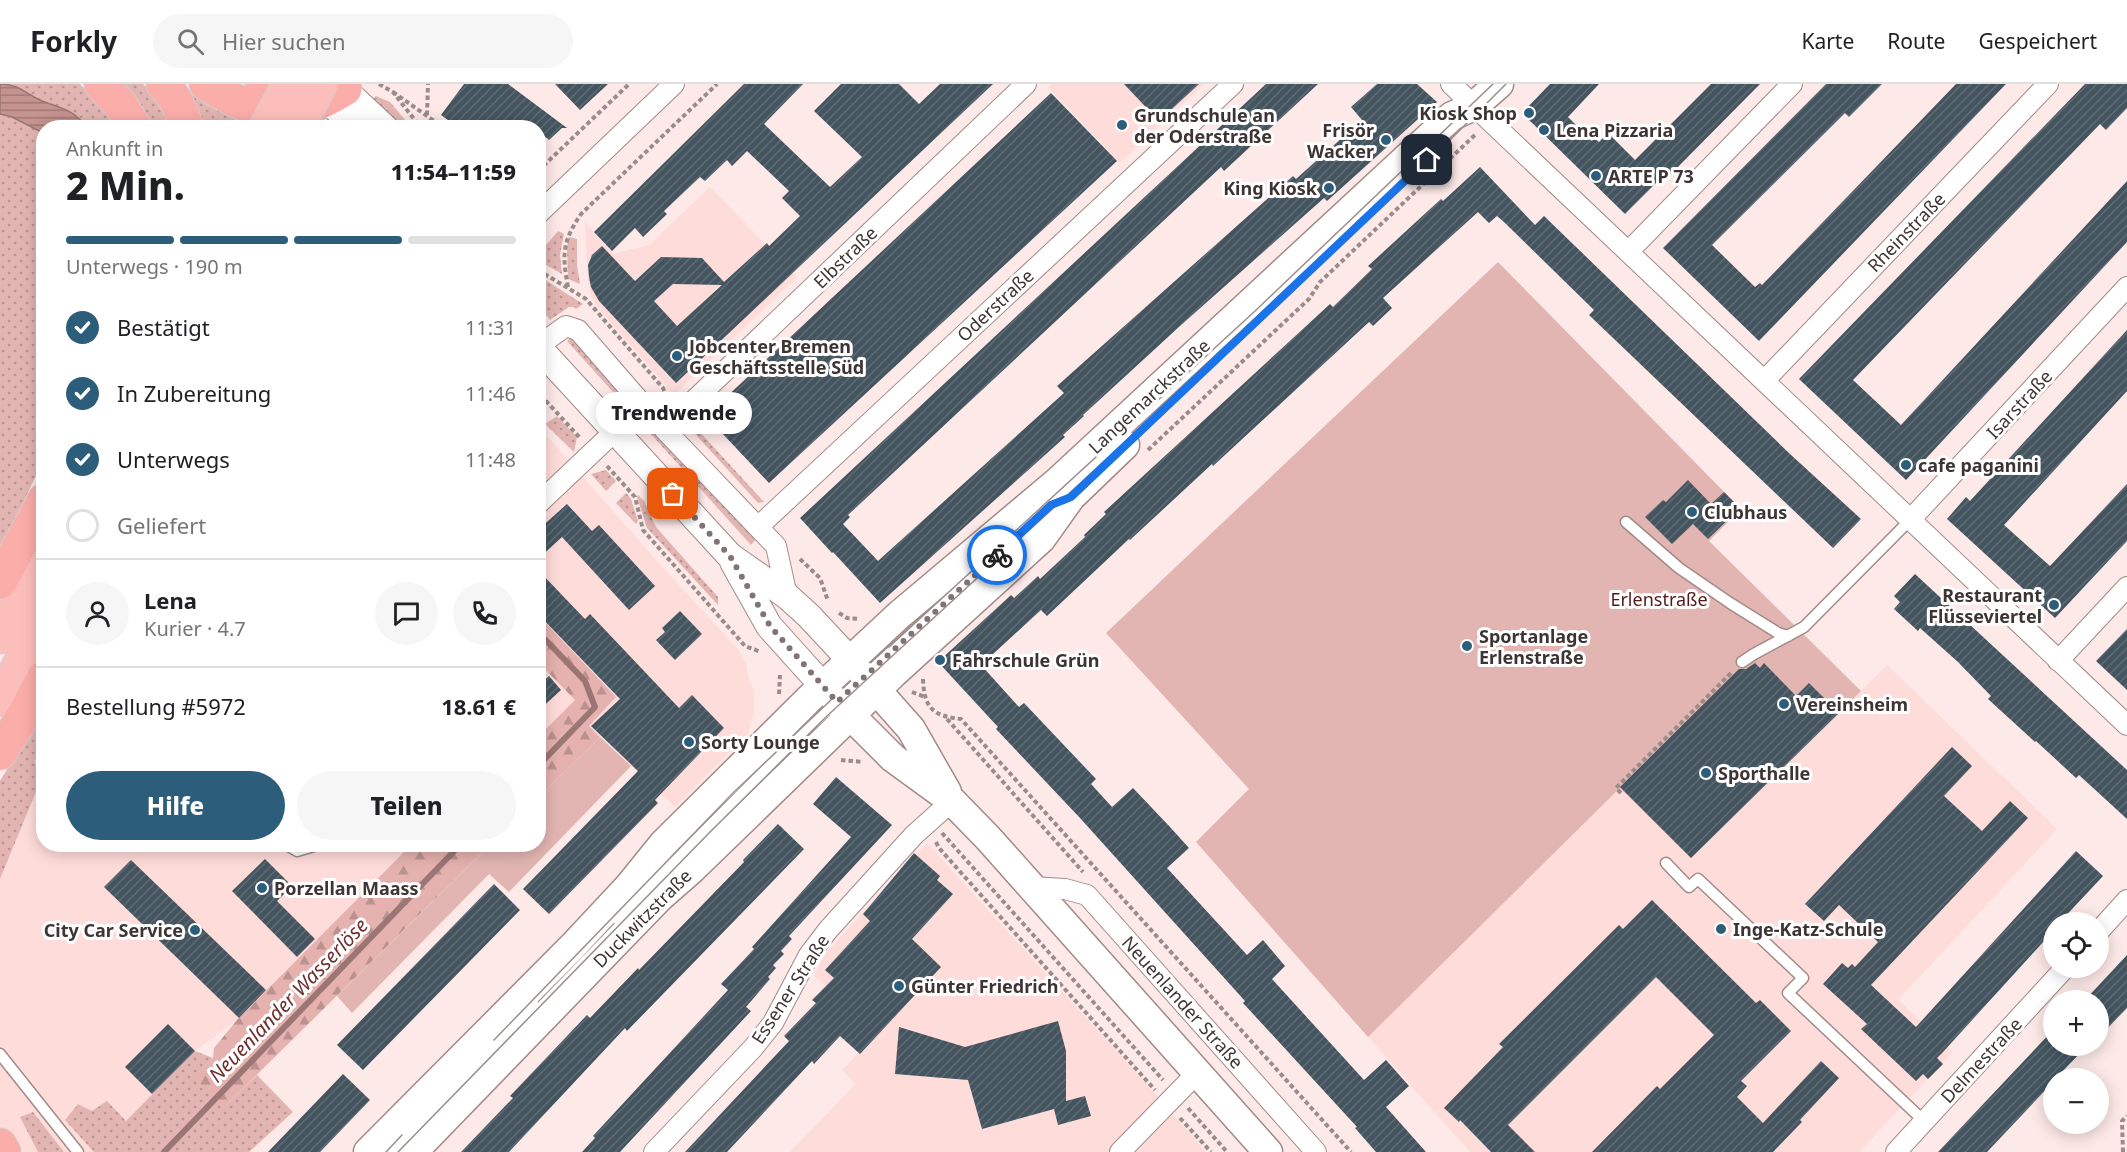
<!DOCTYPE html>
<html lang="de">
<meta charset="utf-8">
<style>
body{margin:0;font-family:"Noto Sans",sans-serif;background:#f6f6f6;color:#202124;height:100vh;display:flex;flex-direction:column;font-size:22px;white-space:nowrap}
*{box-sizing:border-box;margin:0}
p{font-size:20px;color:#757577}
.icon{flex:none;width:33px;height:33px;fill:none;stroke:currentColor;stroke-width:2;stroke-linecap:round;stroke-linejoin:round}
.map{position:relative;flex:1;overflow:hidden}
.panel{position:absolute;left:36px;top:36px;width:510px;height:732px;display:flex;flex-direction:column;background:#fff;border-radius:24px;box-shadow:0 3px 15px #0003}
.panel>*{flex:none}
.buttons{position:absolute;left:2043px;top:828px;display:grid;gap:12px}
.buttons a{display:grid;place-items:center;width:66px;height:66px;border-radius:50%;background:#fff;box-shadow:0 3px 15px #0003;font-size:30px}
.pin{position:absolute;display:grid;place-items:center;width:51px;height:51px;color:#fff;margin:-26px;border-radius:12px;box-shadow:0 3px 9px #0006}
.courier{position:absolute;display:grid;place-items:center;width:60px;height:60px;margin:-30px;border:4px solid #1a73e8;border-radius:50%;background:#fff;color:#222;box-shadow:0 2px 8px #0007}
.bubble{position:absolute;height:42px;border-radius:21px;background:#fff;box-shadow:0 3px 15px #0003;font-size:20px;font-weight:800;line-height:42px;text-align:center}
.head em{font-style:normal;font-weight:800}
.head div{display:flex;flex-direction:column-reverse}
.head{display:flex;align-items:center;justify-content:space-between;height:102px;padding:0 30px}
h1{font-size:39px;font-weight:800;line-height:45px}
.bar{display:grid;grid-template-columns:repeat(4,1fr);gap:9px 6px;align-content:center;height:72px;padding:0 30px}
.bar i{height:8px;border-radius:4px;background:#e0e0e0}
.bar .on{background:#2c5e7b}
.bar p{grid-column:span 4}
.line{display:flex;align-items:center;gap:15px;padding:0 30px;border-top:2px solid #e0e0e0}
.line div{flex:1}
.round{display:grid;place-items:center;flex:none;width:63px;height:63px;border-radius:32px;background:#f6f6f6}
ol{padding:0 30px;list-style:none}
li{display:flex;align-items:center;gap:18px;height:66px}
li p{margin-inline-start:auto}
li .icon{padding:6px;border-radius:50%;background:#2c5e7b;color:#fff;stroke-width:4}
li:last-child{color:#757577}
li i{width:33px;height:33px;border:3px solid #e0e0e0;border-radius:50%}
.action{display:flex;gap:12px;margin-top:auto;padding:12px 30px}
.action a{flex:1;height:69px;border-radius:36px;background:#2c5e7b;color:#fff;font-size:24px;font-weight:800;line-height:69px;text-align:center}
.action a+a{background:#f6f6f6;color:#202124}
header{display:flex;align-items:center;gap:36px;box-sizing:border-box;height:84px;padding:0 30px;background:#fff;border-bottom:2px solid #e0e0e0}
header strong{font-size:28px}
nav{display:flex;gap:33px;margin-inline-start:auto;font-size:21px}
.search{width:420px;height:54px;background:#f6f6f6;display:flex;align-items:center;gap:15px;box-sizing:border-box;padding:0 21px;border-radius:33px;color:#757577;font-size:22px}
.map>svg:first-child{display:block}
</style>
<header>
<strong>Forkly</strong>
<div class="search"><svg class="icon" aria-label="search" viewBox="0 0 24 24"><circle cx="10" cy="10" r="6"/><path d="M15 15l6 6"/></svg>Hier suchen</div>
<nav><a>Karte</a><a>Route</a><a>Gespeichert</a></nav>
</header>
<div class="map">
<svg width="2127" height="1068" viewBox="0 0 2127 1068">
<defs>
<pattern id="grass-dots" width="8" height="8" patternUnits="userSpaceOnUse" patternTransform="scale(1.5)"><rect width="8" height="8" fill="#e2b5b2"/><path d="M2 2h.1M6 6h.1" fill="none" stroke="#b99492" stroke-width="1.8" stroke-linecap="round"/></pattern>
<pattern id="forest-firs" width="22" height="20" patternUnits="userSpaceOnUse" patternTransform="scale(1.5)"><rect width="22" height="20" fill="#e5b2af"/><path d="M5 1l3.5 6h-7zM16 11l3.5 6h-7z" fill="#bb928f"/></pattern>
<pattern id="water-rules" width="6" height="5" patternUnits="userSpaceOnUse" patternTransform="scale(1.5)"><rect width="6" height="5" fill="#c59390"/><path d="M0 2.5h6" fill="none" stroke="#a17976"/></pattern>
<pattern id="building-hatch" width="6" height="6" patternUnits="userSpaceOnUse" patternTransform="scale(1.5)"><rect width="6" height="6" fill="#445560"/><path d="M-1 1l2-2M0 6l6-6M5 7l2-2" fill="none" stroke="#5e6b74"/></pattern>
</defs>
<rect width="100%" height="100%" fill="#fde9e7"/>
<path fill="#fedcd9" d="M1051 0H1204L1120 79 1048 3Z
M710 103 797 193 674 311 600 226 591 212 588 198 585 138 613 170 649 161Z
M539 343 664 485 738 565 746 580 749 596 754 606V628L748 650 675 723 589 642 575 617 539 653Z
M1887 581 2057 745 1898 916 1953 968 1859 1068H1470L1368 953 1621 703 1691 774Z
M43 661 44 760 413 761 237 936 195 967 126 1037 92 1027 78 1020 65 1036 94 1068H0V741Z
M927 759 1141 994 1206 1068H790L856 1000 842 986 878 949 814 892 825 870Z"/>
<path fill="url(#grass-dots)" d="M0 0H80L110 32 117 43 44 44 43 377 0 467Z
M112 0H143C157 12 165 27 172 43H143Z
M179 0 206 19 249 38 246 43H196Z
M376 12 390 18 411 43H395L370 18Z
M558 147 564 150 560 171 562 190 539 177V153L547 160Z
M569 153 577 155V181L580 200 568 195 567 163Z
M539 192 583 220 576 225 573 223H569L550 236 539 221Z
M573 252 756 455 751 461 567 257Z
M557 332 577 353 574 368 545 340Z
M688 335 764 418 758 419 687 341Z
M606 386 616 397 606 407 591 390Z
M626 409 631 415 638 437 636 440 616 419Z
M638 411 644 417 656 443 718 513V521L647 444 637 413Z
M43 619V660L35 677 40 698 0 795V697L15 672Z
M195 967 213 974 194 994 224 1023 257 991 293 1028 249 1068H94L65 1036 78 1020 92 1027 107 1017 126 1037Z
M33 1028 64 1068H38L20 1033Z"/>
<path fill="url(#forest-firs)" d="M539 532 616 613 589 642 600 653 539 713 538 653 575 616 539 579Z
M411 761H490L224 1023 193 994 213 974 214 964 237 936Z"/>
<path fill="#e2b5b2" d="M1498 178 1741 425 1709 457 1861 607 1691 774 1620 704 1368 953 1196 758 1249 705 1106 549Z
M600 653 631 682 509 808 489 790 352 929 337 912 490 761 538 760 539 713Z"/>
<path fill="url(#water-rules)" stroke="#9c7674" stroke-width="1.5" d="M0 0C18 0 25 9 40 16 56 23 77 26 85 43L44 44 43 49 12 33 0 30Z"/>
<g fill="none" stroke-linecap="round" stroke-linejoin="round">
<path stroke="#9c7674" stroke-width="6" d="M538 548 585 597 595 623 538 682
M164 1068 461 760"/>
</g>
<path fill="url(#building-hatch)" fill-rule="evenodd" d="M464 0H508L567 44H562L549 56 538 46V44H459L441 31Z
M555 0H608L580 26Z
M744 0H803L764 40 830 103 862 73 814 27 841 0H899L919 20 940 0H993L676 299 599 217 591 203 589 193 588 181 592 171 602 162 635 197 661 173 702 174 724 198 767 159 769 162 800 132 782 114 789 107 747 67 732 82 727 76 705 97 700 93 664 127 667 130 643 153 635 144 612 167 594 148ZM673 200 722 201 677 242 654 217Z
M1124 0H1199L1159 37Z
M1266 0H1318L1224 87 1221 83 848 431 850 433 843 440 878 477 1064 309 1057 302 1293 92 1296 95 1362 36 1351 23 1377 0H1417L1437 18 1327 117 1324 114 1180 242 1083 331 1084 332 1063 351 1065 353 880 519 833 468 832 469 800 434Z
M1550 0H1599L1568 33 1592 57 1594 54 1599 58 1608 49 1635 76 1711 0H1760L1661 100 1658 97 1625 130 1522 29Z
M1826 0H1882L1849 33 1845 29 1712 161 1755 203 1760 199 1762 201 1821 140 1956 0H2006L1759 257 1663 164Z
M2085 0H2127V24L2106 46 2100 40 1853 296 1901 341 2127 97V158L1906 396 1799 295Z
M1051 9 1117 77 769 399 706 332Z
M1480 83 1535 141 1544 132 1790 370 1861 435 1833 464 1589 231 1594 226 1504 138 1497 132 1489 139 1478 128 1383 214 1392 224 1373 242 1369 238 1213 382 1212 380 1130 456 1129 455 1047 532 1041 526 981 581 1019 623 1024 619 1096 695 1091 700 1112 723 1133 704 1170 743 1189 764 1167 784 1247 871 1263 856 1285 882 1272 895 1364 996 1386 976 1409 1002 1386 1023 1426 1068H1376L1355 1044 1357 1043 1243 919 1245 917 1080 734 996 645 998 643 938 578 1011 511 1014 514 1038 492 1040 495 1085 453 1084 451 1106 430 1104 428 1330 220 1333 223 1372 185 1368 182 1441 115 1443 117Z
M2127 246V307L2004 441 2050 482 2127 400V457L2055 534 1947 435 1966 413 1970 417Z
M1688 396 1711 420 1724 408 1740 424 1708 455 1693 440 1672 460 1645 433 1663 416 1666 418Z
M567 420 592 447 599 441 655 502 629 526 562 453 538 475V446Z
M538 486 585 535 590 530 679 624 692 611 724 644 655 716 658 719 549 830 523 805 638 687 591 642 620 615 538 530Z
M1915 490 2127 686V735L2079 691 2076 694 2036 657 2035 658 1988 615 1991 612 1958 578 1920 544 1918 547 1894 525 1900 518 1894 512Z
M680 527 702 550 675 576 656 556 665 548 662 544Z
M2127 545V606L2096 577Z
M1755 579 1760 584 1764 579 1796 612 1809 599 1839 629 1691 774 1620 703 1739 585H1746Z
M549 592 561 606 538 627V602Z
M1952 663 1972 682 1944 712 1982 747 2010 717 2028 734 1871 901 1916 943 2076 767 2103 792 2060 838H2054V846L1943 968 1937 974 1943 980 1928 995 1923 990 1916 997 1861 945 1867 940 1823 900 1842 879 1848 884 1852 880 1855 883 1878 858 1839 821 1824 837 1805 820Z
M836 693 892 741 789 852 792 855 781 867 784 870 773 881 776 884 768 893 770 895 746 923 751 927 620 1068H582L595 1054 593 1052 728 906 721 900 754 865 752 863 851 753 813 720Z
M778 740 804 765 627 947 625 944 509 1068H461L513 1014 510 1012 587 931 590 934 638 884 639 886 744 778 743 776Z
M914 769 940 792 937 796 953 810 912 855 941 883 860 970 840 952 814 980 812 977 727 1068H685L789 957 784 952 816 919 812 916 834 894 825 886 870 837 863 830Z
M265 775 292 802 277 817 315 855 297 873 232 807Z
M131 776 266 906 239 934 104 803Z
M494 800 520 826 363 986 337 961Z
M1652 816 1756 919 1760 916 1791 947 1741 997 1747 1002 1737 1013 1763 1039 1821 977 1839 994 1800 1036 1802 1038 1773 1068H1592L1657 1002 1660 1005 1714 951 1656 893 1508 1041 1535 1068H1491L1460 1036 1459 1038 1444 1024 1503 963 1499 960 1619 841 1623 845Z
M2127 871V924L2098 954V916H2085Z
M1058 937 1066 967V1017L1085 1012 1091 1032 1058 1041 1054 1025 982 1045 968 996 895 990 899 943 965 963Z
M168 940 195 967 152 1010 125 983Z
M2054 945V962H2087L2056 994H2054V997L1987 1068H1938Z
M343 990 370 1016 320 1068H268Z"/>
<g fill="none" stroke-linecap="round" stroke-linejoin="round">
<g stroke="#a18a88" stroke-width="13">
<path id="service" d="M1626 438 1679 484 1730 519 1778 549 1788 552
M1742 578 1754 570 1804 543 1910 436
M285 760 297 767 321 760
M1666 779 1689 803 1698 795 1803 894 1788 909 1924 1037
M617 835 794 657 1051 421
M0 970 78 1068
M392 1068 534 921"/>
</g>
<g stroke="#a18a88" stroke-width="22">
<path id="minor" d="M1451 0 2127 641
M538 130 674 0
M1628 168 1792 0
M538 262 566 242 578 246 664 345 776 462 787 512
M1764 297 2048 0
M664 345 1026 0
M538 420 615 347
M1910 436 2127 203
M758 443 1233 0
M2058 577 2127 503
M1031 803 1065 805 1087 811 1316 1068
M2098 848 2127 816
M654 1068 753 964 773 939 809 871 828 846 914 751 952 717
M1120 1068 1198 988
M1896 1068 2065 884"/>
</g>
<g stroke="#a18a88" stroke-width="28">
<path id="tertiary" d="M338 0 385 44
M313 4 358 44
M538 263 730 472 787 512 809 532 851 577
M733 478 769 542 823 602"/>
</g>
<g stroke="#a18a88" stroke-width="31">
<path id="secondary" d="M864 592 911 645 947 708
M836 617 893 674 952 717 988 754 1268 1068
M368 1068 573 862 629 802 663 760 810 614 899 531 1057 398 1452 32 1474 22 1499 0
M413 1068 660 813 692 785 894 589 1041 455 1071 413 1125 361"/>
</g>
<g stroke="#d1cece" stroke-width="35">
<path id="trunk" d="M0 553 44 471
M0 616 44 535"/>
</g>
<g stroke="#d1cece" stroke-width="35">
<path id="motorway" d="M101 0 121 21 135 44
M163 0C175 11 182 28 187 44
M206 0C260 33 288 40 345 5
M262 0C276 9 292 21 297 37
M0 498 44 416
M0 669 25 629 44 593
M0 1061 4 1068"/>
</g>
<path stroke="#9a8c8b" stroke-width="4" stroke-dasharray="4.5 3" stroke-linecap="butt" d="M379 0 393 8 421 44
M393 8 444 44
M427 31 428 0
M538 87 629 0
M538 186 586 215 663 304 668 315
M568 203C562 171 562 158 581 130L717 0
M538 315 547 318 581 355
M1148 366 1309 215 1320 198 1477 49
M607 382 635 413 643 446 745 562 761 568
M800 475 820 494 828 517
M839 529 847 534 860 535
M923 595C924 624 933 632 961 635L1351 1068
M912 608 925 613
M779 610 780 591
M947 635 1083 788
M841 676 863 678
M1621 709 1616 704 1733 587
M942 749 1163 996
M936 758 939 764 1155 1006
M1188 1024 1227 1068
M1180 1034 1211 1068
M2123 1068 2122 1037 2127 1032"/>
<use href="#service" stroke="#fff" stroke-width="10"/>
<use href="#minor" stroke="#fff" stroke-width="20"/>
<use href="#tertiary" stroke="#fff" stroke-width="26"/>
<use href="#secondary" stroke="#fff" stroke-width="28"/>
<use href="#trunk" stroke="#fcbeba" stroke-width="33"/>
<use href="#motorway" stroke="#fbada9" stroke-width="33"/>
<path stroke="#9c8d8c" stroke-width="1.5" d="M889 563 1254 228 1493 0
M494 956 733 709 832 615
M386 1068 402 1051
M398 1068 711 747 827 632 1409 97 1506 0"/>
<g stroke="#d1cece" stroke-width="35" stroke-linecap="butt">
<path id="trunk-bridge" d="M265 44 289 0
M297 44 321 0"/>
</g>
<use href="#trunk-bridge" stroke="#fcbeba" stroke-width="33"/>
</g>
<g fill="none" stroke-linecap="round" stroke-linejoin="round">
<path stroke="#817373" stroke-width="6" stroke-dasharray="0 10.8" d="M673 410 730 472 770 542 837 618 997 471"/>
<path stroke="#1a73e8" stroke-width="8" d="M997 471 1051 421 1071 413 1427 76"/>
</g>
<g fill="#2c5e7b" stroke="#fff" stroke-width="2">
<circle cx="1529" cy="29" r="6"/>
<circle cx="1122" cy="41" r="6"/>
<circle cx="1544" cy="46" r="6"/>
<circle cx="1386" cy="56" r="6"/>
<circle cx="1596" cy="92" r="6"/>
<circle cx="1329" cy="104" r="6"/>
<circle cx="677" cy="272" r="6"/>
<circle cx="1906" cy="381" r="6"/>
<circle cx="1692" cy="428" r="6"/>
<circle cx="2054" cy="521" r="6"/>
<circle cx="1467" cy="562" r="6"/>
<circle cx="940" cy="576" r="6"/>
<circle cx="1784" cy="620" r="6"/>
<circle cx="689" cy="658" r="6"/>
<circle cx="1706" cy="689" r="6"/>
<circle cx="262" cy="804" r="6"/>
<circle cx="1721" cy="845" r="6"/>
<circle cx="195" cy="846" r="6"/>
<circle cx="899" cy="902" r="6"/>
</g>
<g text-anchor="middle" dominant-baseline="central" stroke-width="6" stroke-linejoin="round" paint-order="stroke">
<g font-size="18" font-weight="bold" fill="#3e3434" stroke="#fff" text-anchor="start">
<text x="1517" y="29" text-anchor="end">Kiosk Shop</text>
<text x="1134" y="31">Grundschule an<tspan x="1134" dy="21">der Oderstraße</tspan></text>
<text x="1374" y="46" text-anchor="end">Frisör<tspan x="1374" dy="21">Wacker</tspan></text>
<text x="1556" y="46">Lena Pizzaria</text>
<text x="1608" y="92">ARTE P 73</text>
<text x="1317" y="104" text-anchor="end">King Kiosk</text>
<text x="689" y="262">Jobcenter Bremen<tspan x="689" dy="21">Geschäftsstelle Süd</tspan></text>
<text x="1918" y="381">cafe paganini</text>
<text x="1704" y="428">Clubhaus</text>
<text x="2042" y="511" text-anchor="end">Restaurant<tspan x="2042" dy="21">Flüsseviertel</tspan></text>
<text x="1479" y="552">Sportanlage<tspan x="1479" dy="21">Erlenstraße</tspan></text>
<text x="952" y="576">Fahrschule Grün</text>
<text x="1796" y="620">Vereinsheim</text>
<text x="701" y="658">Sorty Lounge</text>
<text x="1718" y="689">Sporthalle</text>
<text x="274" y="804">Porzellan Maass</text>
<text x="1733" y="845">Inge-Katz-Schule</text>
<text x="183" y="846" text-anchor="end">City Car Service</text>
<text x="911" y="902">Günter Friedrich</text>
</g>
<g font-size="18" fill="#3e3434" stroke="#fff">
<text transform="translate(1906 148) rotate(-46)">Rheinstraße</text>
<text transform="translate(845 173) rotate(-44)">Elbstraße</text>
<text transform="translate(995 221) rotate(-43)">Oderstraße</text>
<text transform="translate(1149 312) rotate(-43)">Langemarckstraße</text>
<text transform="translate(2019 320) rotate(-47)">Isarstraße</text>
<text transform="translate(642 834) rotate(-45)">Duckwitzstraße</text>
<text transform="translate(790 905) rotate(-57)">Essener Straße</text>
<text transform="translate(1183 918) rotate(48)">Neuenlander Straße</text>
<text transform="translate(1981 976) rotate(-47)">Delmestraße</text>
</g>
<g font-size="18" fill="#551819" stroke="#fff">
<text x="1659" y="515">Erlenstraße</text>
</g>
<g font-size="20" font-style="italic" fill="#6e2f2e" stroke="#fff">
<text transform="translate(288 916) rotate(-46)">Neuenlander Wasserlöse</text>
</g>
</g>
</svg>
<div class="buttons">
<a><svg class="icon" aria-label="locate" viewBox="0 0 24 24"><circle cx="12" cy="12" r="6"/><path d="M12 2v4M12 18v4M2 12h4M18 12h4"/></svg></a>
<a>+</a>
<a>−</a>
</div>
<div class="pin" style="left:673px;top:410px;background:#ea580c"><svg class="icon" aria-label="bag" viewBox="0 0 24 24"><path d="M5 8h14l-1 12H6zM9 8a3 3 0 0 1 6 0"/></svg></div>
<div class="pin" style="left:1427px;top:76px;background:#1f2937"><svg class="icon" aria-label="home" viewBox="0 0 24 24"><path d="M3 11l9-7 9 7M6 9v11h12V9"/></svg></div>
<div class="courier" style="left:997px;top:471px"><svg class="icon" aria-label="bike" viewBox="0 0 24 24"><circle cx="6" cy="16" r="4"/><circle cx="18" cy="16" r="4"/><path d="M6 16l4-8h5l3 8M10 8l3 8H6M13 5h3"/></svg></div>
<div class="bubble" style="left:596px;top:308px;width:156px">Trendwende</div>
<section class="panel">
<div class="head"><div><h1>2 Min.</h1><p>Ankunft in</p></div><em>11:54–11:59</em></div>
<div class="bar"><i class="on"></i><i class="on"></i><i class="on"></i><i></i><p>Unterwegs · 190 m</p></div>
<ol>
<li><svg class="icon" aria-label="check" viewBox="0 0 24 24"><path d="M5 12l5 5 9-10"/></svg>Bestätigt<p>11:31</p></li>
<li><svg class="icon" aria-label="check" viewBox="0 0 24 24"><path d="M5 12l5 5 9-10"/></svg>In Zubereitung<p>11:46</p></li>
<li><svg class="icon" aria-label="check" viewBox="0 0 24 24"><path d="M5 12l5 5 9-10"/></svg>Unterwegs<p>11:48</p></li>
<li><i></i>Geliefert</li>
</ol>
<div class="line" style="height:108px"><a class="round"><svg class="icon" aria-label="person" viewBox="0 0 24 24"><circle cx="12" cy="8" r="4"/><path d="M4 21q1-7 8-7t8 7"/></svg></a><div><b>Lena</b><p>Kurier · 4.7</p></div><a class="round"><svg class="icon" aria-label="chat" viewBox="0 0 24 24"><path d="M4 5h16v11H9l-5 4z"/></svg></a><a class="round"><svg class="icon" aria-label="phone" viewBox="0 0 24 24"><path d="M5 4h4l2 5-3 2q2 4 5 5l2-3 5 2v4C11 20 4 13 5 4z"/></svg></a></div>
<div class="line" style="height:78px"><div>Bestellung #5972</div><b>18.61 €</b></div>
<div class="action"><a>Hilfe</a><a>Teilen</a></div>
</section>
</div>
